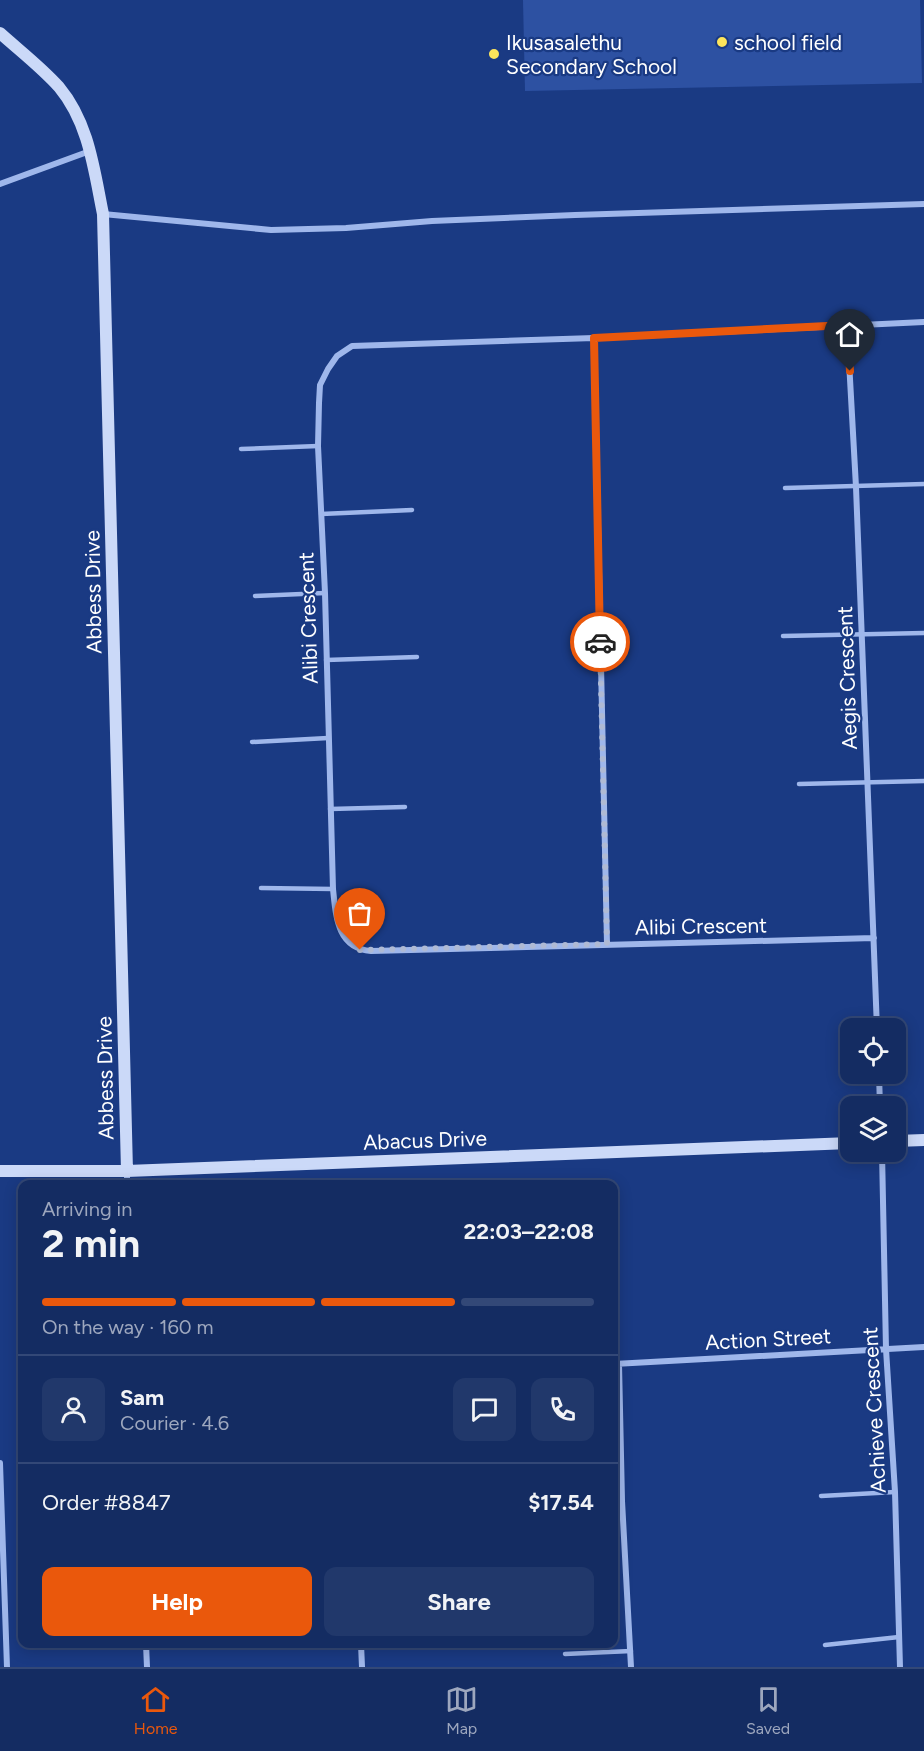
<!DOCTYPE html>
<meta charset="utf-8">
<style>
body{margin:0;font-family:Figtree,sans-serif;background:#21386b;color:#f1f3f6;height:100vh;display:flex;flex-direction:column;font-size:22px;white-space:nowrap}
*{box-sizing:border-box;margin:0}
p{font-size:20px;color:#9da7be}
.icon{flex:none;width:33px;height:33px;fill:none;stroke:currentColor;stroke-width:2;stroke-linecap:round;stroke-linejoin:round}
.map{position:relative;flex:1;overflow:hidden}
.sheet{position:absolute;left:18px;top:1180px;width:600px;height:468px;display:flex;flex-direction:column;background:#142c62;border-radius:12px;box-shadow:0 3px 15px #0003,0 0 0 2px #334877}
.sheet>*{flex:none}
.controls{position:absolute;left:840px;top:1018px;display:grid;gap:12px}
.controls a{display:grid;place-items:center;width:66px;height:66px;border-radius:12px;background:#142c62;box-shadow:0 3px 15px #0003,0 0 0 2px #334877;font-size:30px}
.pin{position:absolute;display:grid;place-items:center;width:51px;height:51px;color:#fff;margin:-62px -26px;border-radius:50% 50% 50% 0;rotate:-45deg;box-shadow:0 0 6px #0007}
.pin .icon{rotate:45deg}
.courier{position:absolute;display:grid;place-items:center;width:60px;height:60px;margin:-30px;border:4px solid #ea580c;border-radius:50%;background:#fff;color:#222;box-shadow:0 2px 8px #0007}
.overview em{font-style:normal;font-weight:700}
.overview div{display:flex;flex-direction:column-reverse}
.overview{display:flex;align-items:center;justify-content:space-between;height:102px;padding:0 24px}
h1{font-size:39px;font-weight:700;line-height:45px}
.bar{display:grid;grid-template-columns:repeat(4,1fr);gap:9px 6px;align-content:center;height:72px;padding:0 24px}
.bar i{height:8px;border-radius:4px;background:#334877}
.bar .active{background:#ea580c}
.bar p{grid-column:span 4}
.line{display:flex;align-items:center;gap:15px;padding:0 24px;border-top:2px solid #334877}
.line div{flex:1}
.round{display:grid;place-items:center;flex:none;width:63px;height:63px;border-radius:12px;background:#21386b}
.primary-button{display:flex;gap:12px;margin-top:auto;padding:12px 24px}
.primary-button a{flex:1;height:69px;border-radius:12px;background:#ea580c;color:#fff;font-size:24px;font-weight:700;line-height:69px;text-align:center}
.primary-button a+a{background:#21386b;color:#f1f3f6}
.tabs{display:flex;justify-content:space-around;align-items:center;height:84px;border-top:2px solid #334877;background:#142c62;font-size:16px;color:#9da7be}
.tabs a{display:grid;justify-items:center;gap:3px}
.tabs .active{color:#ea580c}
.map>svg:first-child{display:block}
</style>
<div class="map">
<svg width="924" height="1667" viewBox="0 0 924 1667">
<rect width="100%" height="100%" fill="#1a3a83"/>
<path fill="#2d51a2" d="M523 0H920L922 83 525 91Z"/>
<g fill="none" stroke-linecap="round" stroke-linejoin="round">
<path stroke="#9fb7eb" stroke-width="4.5" d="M241 449 318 446
M785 488 924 484
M321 514 412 510
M255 596 325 593
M783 636 924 633
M326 660 417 657
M252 742 328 738
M799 784 924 781
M330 809 405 807
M261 888 333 889
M821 1496 895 1492
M825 1645 899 1637
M565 1654 631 1651"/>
<path stroke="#9fb7eb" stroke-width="6" d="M0 184 90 151
M103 214 271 230 346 228 432 221 575 215 924 204
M847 325 856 487 877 1029
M594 338 607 944
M874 938 371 951C337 948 336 917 333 889L325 593 318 446 319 403 320 385 328 369 337 356 352 346 594 338 924 322
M879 1074 880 1107
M882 1152 886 1349 895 1492 900 1667
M127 1171V1185
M614 1364 924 1347
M619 1364 622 1501 631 1667
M0 1463 7 1667
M146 1644 147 1667
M361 1644 362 1667"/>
<path stroke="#cbd9f8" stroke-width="12" d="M0 33C20 51 41 67 59 87 89 123 94 170 103 214L127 1171
M896 1141 924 1140
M0 1171H127L850 1143"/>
</g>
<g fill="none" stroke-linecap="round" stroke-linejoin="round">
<path stroke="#afbad4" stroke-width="6" stroke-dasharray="0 10.8" d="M360 950 607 944 600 642"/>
<path stroke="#ea580c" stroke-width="8" d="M600 642 594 338 847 325 850 371"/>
</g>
<g fill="#fde55b" stroke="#1a3a83" stroke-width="2">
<circle cx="722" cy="42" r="6"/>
<circle cx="494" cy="54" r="6"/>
</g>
<g text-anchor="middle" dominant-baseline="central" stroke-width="4.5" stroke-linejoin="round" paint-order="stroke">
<g font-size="21" fill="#fff" stroke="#1a3a83" text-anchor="start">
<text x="506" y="42">Ikusasalethu<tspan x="506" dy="24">Secondary School</tspan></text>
<text x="734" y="42">school field</text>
</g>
<g font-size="21" fill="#fff" stroke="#1a3a83">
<text transform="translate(93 592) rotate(-91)">Abbess Drive</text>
<text transform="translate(308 618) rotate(-92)">Alibi Crescent</text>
<text transform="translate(847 678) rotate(-92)">Aegis Crescent</text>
<text transform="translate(701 926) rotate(-1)">Alibi Crescent</text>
<text transform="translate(105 1078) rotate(-91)">Abbess Drive</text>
<text transform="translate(425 1140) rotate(-2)">Abacus Drive</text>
<text transform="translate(768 1339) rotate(-3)">Action Street</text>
<text transform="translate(874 1410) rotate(-93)">Achieve Crescent</text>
</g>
</g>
</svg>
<div class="controls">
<a><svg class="icon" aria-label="locate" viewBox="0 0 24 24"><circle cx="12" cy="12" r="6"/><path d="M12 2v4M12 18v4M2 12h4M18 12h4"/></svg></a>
<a><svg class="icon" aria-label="layers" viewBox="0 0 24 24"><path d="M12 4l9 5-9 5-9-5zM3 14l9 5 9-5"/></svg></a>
</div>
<div class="pin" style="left:360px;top:950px;background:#ea580c"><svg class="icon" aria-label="bag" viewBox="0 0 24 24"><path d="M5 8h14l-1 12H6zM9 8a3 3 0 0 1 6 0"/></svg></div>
<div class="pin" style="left:850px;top:371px;background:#1f2937"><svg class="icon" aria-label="home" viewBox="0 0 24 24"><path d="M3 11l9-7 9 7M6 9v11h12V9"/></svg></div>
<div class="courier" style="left:600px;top:642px"><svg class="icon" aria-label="car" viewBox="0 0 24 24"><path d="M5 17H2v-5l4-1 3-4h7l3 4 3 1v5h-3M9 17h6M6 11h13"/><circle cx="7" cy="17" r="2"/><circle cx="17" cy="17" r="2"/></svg></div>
<section class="sheet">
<div class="overview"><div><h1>2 min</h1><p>Arriving in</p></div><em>22:03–22:08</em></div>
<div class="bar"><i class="active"></i><i class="active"></i><i class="active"></i><i></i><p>On the way · 160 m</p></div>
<div class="line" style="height:108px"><a class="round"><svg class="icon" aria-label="person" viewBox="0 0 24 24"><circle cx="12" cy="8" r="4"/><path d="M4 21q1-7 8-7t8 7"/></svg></a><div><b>Sam</b><p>Courier · 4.6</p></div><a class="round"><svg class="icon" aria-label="chat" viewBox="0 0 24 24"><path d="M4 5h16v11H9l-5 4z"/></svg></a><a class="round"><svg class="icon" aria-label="phone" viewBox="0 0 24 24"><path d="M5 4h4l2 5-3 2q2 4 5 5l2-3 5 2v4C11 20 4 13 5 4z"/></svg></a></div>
<div class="line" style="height:78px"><div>Order #8847</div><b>$17.54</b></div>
<div class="primary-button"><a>Help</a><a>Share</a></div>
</section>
</div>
<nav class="tabs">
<a class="active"><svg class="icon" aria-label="home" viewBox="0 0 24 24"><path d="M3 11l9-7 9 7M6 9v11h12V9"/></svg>Home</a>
<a><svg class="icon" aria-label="map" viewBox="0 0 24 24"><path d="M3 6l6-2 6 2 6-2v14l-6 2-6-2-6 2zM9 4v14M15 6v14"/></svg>Map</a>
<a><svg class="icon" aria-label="saved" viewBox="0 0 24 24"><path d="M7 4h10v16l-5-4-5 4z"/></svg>Saved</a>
</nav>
